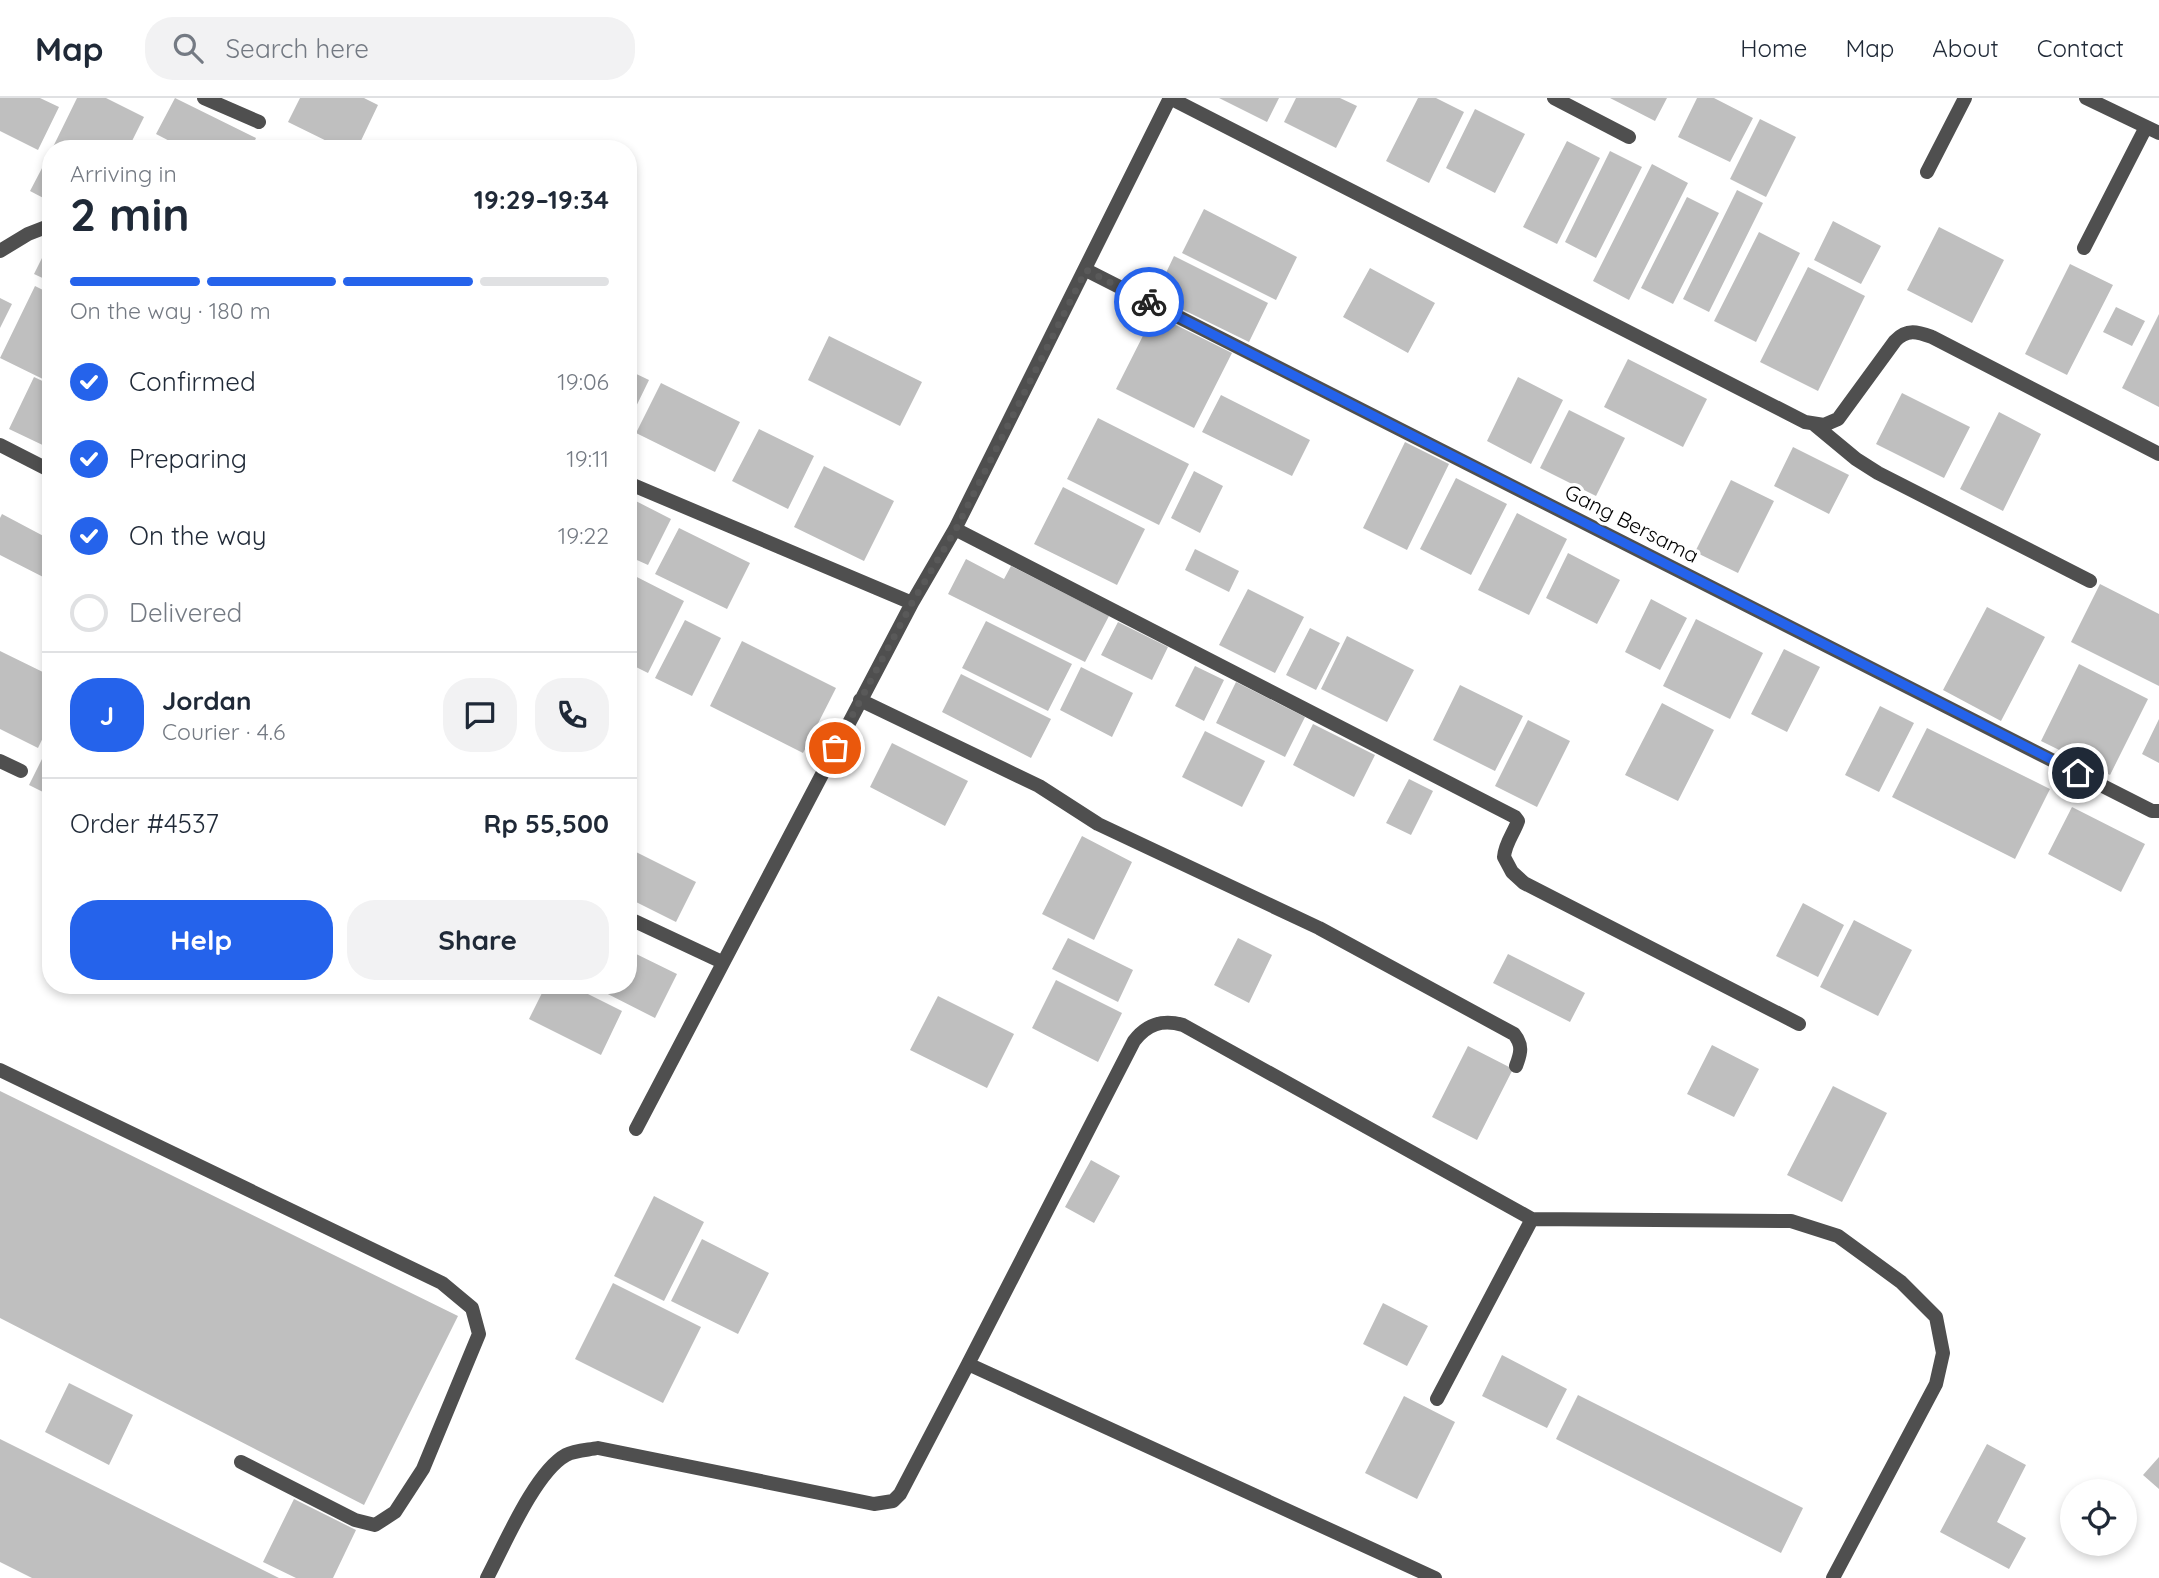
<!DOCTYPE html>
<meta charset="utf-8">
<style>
body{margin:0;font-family:Quicksand,sans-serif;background:#f2f2f3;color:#1f2937;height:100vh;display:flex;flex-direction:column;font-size:26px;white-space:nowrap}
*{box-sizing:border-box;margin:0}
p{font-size:23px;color:#747a83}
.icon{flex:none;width:38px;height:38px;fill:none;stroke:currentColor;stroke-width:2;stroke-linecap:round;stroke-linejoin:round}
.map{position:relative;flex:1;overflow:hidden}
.side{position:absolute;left:42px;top:42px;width:595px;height:854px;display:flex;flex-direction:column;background:#fff;border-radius:28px;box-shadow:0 4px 10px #0003}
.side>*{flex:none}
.buttons{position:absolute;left:2060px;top:1381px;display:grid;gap:14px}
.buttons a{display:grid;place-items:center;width:77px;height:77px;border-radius:50%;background:#fff;box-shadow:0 4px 10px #0003;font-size:35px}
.pin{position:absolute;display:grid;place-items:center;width:60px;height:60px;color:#fff;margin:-30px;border:4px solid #fff;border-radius:50%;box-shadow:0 2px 7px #0007}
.courier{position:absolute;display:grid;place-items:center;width:70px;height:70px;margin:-35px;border:5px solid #2563eb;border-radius:50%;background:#fff;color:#222;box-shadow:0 2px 9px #0007}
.overview em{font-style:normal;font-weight:700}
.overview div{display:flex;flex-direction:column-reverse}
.overview{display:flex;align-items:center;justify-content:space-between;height:119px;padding:0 28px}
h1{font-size:46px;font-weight:700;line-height:52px}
.bar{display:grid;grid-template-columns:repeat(4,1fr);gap:10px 7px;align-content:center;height:84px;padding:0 28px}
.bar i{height:9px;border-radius:5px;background:#e0e1e3}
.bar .selected{background:#2563eb}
.bar p{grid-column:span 4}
.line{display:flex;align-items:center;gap:18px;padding:0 28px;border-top:2px solid #e0e1e3}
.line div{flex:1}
.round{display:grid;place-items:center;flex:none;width:74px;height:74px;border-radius:28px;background:#f2f2f3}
ol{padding:0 28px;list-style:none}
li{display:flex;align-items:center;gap:21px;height:77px}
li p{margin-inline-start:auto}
li .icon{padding:7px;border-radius:50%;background:#2563eb;color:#fff;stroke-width:4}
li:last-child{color:#747a83}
li i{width:38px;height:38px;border:4px solid #e0e1e3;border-radius:50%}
.action{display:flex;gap:14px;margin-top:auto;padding:14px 28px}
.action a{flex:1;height:80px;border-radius:28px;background:#2563eb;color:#fff;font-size:28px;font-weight:700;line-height:80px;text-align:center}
.action a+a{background:#f2f2f3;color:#1f2937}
header{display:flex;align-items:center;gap:42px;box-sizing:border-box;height:98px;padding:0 35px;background:#fff;border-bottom:2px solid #e0e1e3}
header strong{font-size:33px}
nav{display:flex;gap:38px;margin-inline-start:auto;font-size:24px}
.search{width:490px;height:63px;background:#f2f2f3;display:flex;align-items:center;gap:18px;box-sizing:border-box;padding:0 24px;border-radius:28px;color:#747a83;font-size:26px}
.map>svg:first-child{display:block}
</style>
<header>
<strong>Map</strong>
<div class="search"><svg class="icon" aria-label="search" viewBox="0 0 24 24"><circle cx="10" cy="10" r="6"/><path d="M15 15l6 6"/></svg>Search here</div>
<nav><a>Home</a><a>Map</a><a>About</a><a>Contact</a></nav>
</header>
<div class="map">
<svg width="2159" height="1480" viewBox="0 0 2159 1480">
<rect width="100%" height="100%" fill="#fff"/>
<path fill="#bfbfbf" d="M0 0H40L59 9 38 52 0 33Z
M77 0H106L144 19 128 51H52Z
M175 0 256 40 251 51H185L156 36Z
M300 0H364L378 7 357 51H343L288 24Z
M1219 0H1279L1267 24Z
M1296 0H1340L1357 8 1336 50 1284 24Z
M1418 0H1436L1464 14 1429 85 1386 63Z
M1610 0H1667L1655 23Z
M1697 0H1714L1753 20 1730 64 1678 39Z
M1475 11 1525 36 1495 95 1446 70Z
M1760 21 1796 39 1766 99 1730 81Z
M1567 43 1600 60 1557 146 1523 129Z
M51 53V104L30 93Z
M1610 53 1642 69 1596 160 1565 144Z
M1652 66 1688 85 1629 202 1593 183Z
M1737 92 1763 105 1709 214 1683 201Z
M1687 99 1719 115 1673 206 1641 190Z
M1204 111 1297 159 1276 202 1182 155Z
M1833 123 1881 148 1861 186 1814 162Z
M1939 129 2004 162 1972 225 1907 192Z
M1759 134 1800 155 1756 244 1714 223Z
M51 142V184L34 176Z
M1174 158 1268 205 1249 244 1155 198Z
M2070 166 2113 187 2067 277 2025 256Z
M1808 169 1865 198 1818 293 1760 264Z
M1370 170 1435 205 1408 255 1343 219Z
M35 188 51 196V285L0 260Z
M0 200 12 206 0 230Z
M2116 209 2145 223 2132 248 2103 234Z
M1154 216 1232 255 1194 330 1116 291Z
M2159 216V309L2122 290Z
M829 238 922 284 900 328 808 282Z
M1628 261 1707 301 1683 349 1604 309Z
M628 272 649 282 628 325Z
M34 279 51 287V351L9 331Z
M1518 279 1563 302 1531 366 1487 343Z
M661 285 740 324 715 374 636 335Z
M1902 295 1970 329 1944 380 1876 346Z
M1221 297 1310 342 1292 378 1202 334Z
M1569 312 1625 340 1596 398 1540 370Z
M1999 314 2041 336 2003 413 1960 391Z
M1098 320 1189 366 1159 427 1067 381Z
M759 331 814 358 788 411 732 383Z
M1405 344 1449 366 1407 452 1363 430Z
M1793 349 1849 377 1829 416 1774 388Z
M824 368 894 403 864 463 794 429Z
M1194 373 1223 388 1200 435 1171 420Z
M1456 380 1507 406 1471 477 1420 451Z
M1731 382 1774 403 1738 475 1695 454Z
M1063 389 1145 431 1117 487 1034 446Z
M628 399 671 421 648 467 628 458Z
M1517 415 1567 441 1529 517 1478 492Z
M2 416 51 442V483L0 457V420Z
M679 430 750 465 727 511 655 476Z
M1195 451 1239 473 1229 494 1185 472Z
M1568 455 1620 482 1597 526 1546 500Z
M966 461 1004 481 1011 468 1109 518 1085 564 948 496Z
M629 475 684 503 648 575 628 565Z
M2100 486 2159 516V588L2071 544Z
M1248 491 1304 519 1275 575 1219 547Z
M1651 501 1687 520 1660 572 1625 554Z
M1987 509 2045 539 2001 623 1943 592Z
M1696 521 1763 555 1730 621 1663 588Z
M685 522 721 540 692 598 655 580Z
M986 523 1072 566 1048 613 962 570Z
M1118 524 1168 549 1152 582 1101 557Z
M1310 530 1340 545 1316 592 1286 577Z
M1347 538 1414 572 1387 624 1321 591Z
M742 543 836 590 803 655 710 608Z
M1784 551 1820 569 1787 634 1751 616Z
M0 553 51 578V623L38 650 0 631Z
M2079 566 2148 601 2110 677 2041 643Z
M1195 568 1224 582 1204 623 1175 608Z
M1081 569 1133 595 1112 639 1060 612Z
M961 576 1051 621 1031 660 942 614Z
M1236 584 1305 619 1285 659 1216 625Z
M1460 587 1523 618 1495 673 1433 642Z
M1662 605 1714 632 1678 703 1625 677Z
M1880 608 1914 625 1879 694 1845 677Z
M2159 621V665L2142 656Z
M1528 622 1570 643 1537 709 1495 688Z
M1313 626 1375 657 1354 699 1293 667Z
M1927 630 2050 691 2015 761 1892 699Z
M1205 633 1265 663 1242 709 1182 679Z
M51 643V698L29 687Z
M892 645 968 683 945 728 870 689Z
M1409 681 1433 693 1411 737 1386 725Z
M2072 709 2145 746 2121 794 2048 756Z
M1082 738 1132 764 1094 842 1042 816Z
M628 750 696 784 676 824 628 800Z
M1803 805 1844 827 1818 879 1776 858Z
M1854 822 1912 852 1878 918 1820 889Z
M1068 840 1133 872 1118 904 1052 871Z
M1238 840 1272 857 1249 905 1214 887Z
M628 852 677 876 655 920 590 887H628Z
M1508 856 1585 895 1570 924 1493 885Z
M1056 882 1122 915 1098 964 1032 930Z
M546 887H570L622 913 601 957 529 921Z
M938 898 1014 936 987 990 910 952Z
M1712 947 1759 971 1734 1019 1687 996Z
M1468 948 1513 971 1477 1042 1432 1019Z
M1833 988 1887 1015 1842 1104 1787 1077Z
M0 993 458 1218 364 1407 0 1220Z
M1091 1062 1120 1078 1094 1125 1065 1109Z
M654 1098 704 1124 664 1203 614 1178Z
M702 1141 769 1175 738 1236 671 1203Z
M613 1185 701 1229 663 1305 575 1261Z
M1383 1205 1428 1228 1407 1268 1363 1246Z
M1502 1257 1567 1291 1547 1330 1482 1298Z
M69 1285 133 1317 109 1367 45 1334Z
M1578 1297 1803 1410 1781 1455 1556 1341Z
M1404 1298 1455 1324 1417 1401 1365 1375Z
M0 1341 279 1480H32L0 1464Z
M1987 1346 2026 1367 1997 1424 2026 1440 2009 1471 1940 1434Z
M2159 1359V1391L2143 1377Z
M294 1401 356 1432 333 1480H296L263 1464Z"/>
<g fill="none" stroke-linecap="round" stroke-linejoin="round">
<path stroke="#4f4f4f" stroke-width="14" d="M628 820 722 864
M0 972 442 1185 472 1210 479 1236 423 1371 395 1414 375 1427 355 1422 241 1364
M968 1266 1134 943C1147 926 1162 921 1183 927L1532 1121 1791 1123 1838 1138 1901 1184 1936 1219 1943 1255 1936 1286 1833 1480
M1437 1301 1532 1121
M487 1480C504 1448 535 1374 566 1357 575 1352 588 1352 598 1350L874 1406 893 1403 900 1396 968 1266 1435 1480"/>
<path stroke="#4f4f4f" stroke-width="14" d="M204 0 259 24
M1554 0 1629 39
M2086 0 2159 35
M1927 74 1965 0
M2084 150 2146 29
M0 153 28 136 46 129 51 131
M1086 172 2152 713H2159
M1815 327 1856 361 1878 375 2090 483
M0 347 51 373
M628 385 912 505
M955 431 1515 719 1518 723C1514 735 1505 745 1504 759L1512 774 1524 785 1799 926
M860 602 1039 688 1098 726 1319 830 1514 936C1523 947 1521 955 1516 968
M0 663 21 673
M636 1031 912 505 955 431 1170 0 1805 324 1824 327 1838 321 1895 243C1907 230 1918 234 1932 239L2159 356"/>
</g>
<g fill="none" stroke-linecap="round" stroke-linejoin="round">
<path stroke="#595959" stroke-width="7" stroke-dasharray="0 12.6" d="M835 650 912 505 956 431 1086 172 1149 204"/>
<path stroke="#2563eb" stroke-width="9" d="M1149 204 2078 675"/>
</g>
<g text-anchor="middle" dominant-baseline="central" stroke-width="7" stroke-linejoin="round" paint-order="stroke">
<g font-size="21" fill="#000" stroke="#fff">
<text transform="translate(1632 425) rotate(27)">Gang Bersama</text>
</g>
</g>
</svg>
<div class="buttons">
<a><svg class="icon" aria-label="locate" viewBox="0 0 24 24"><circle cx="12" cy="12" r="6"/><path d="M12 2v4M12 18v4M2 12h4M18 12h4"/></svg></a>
</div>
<div class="pin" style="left:835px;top:650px;background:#ea580c"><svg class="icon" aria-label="bag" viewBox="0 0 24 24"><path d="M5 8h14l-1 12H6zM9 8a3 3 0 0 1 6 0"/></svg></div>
<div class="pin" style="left:2078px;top:675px;background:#1f2937"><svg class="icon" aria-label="home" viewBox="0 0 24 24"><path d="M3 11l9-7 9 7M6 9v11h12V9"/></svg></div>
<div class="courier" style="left:1149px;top:204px"><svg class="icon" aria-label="bike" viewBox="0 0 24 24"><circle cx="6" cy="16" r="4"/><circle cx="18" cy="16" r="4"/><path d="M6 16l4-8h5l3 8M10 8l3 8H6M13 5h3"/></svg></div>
<section class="side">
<div class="overview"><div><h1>2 min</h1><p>Arriving in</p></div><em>19:29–19:34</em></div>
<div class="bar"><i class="selected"></i><i class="selected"></i><i class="selected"></i><i></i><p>On the way · 180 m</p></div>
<ol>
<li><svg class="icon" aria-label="check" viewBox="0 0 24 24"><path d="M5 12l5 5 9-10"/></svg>Confirmed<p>19:06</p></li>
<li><svg class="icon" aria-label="check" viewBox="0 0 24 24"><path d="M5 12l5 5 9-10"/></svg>Preparing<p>19:11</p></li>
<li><svg class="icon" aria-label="check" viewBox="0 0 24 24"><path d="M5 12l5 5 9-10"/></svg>On the way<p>19:22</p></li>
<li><i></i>Delivered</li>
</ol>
<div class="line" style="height:126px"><b class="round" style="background:#2563eb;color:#fff">J</b><div><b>Jordan</b><p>Courier · 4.6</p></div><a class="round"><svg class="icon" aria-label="chat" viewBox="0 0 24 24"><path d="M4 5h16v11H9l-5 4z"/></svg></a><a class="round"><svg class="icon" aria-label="phone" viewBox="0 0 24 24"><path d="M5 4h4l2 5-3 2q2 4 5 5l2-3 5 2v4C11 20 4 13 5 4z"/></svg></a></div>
<div class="line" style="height:91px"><div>Order #4537</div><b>Rp 55,500</b></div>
<div class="action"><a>Help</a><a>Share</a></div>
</section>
</div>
